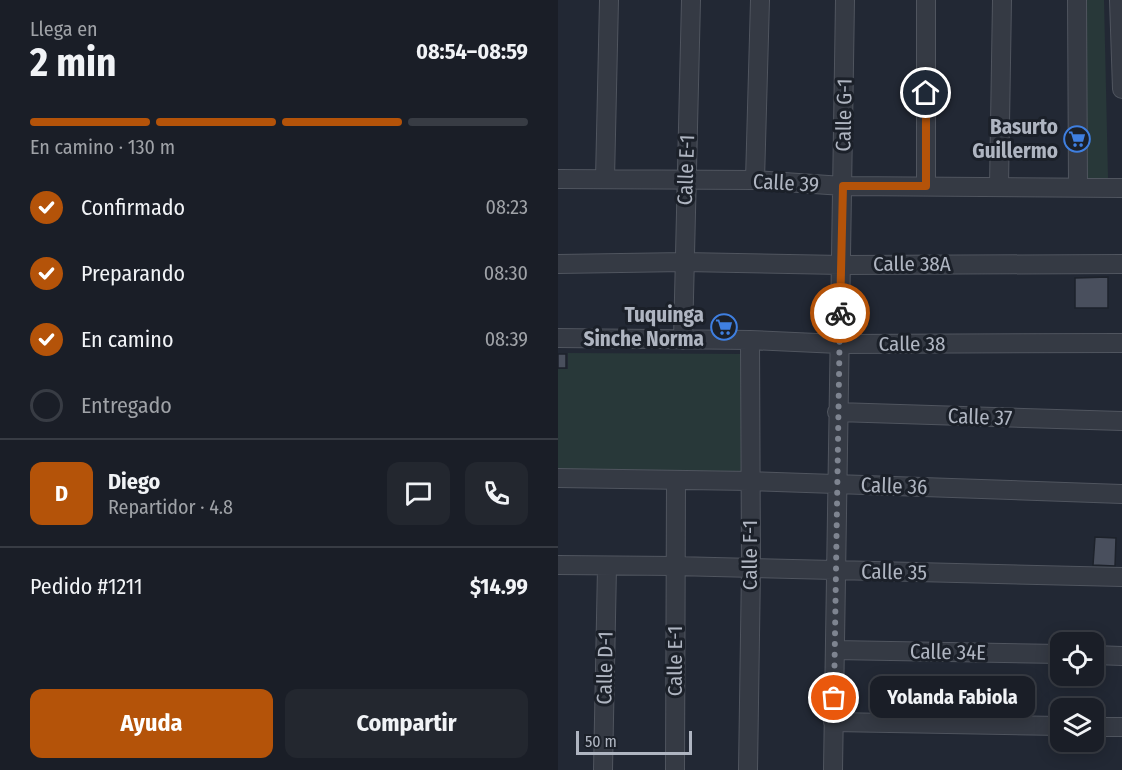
<!DOCTYPE html>
<html lang="es">
<meta charset="utf-8">
<style>
body{margin:0;font-family:"Fira Sans Condensed",sans-serif;background:#23272f;color:#f1f3f6;height:100vh;display:flex;flex-direction:column;font-size:22px;white-space:nowrap}
*{box-sizing:border-box;margin:0}
p{font-size:20px;color:#9fa2a7}
.icon{flex:none;width:33px;height:33px;fill:none;stroke:currentColor;stroke-width:2;stroke-linecap:round;stroke-linejoin:round}
.map{position:relative;flex:1;overflow:hidden}
.sheet{display:flex;flex-direction:column;background:#1a1e27;width:558px}
.sheet>*{flex:none}
.fabs{position:absolute;left:492px;top:632px;display:grid;gap:12px}
.fabs a{display:grid;place-items:center;width:54px;height:54px;border-radius:12px;background:#1a1e27;box-shadow:0 3px 15px #0003,0 0 0 2px #383c44;font-size:30px}
.scale{position:absolute;left:18px;bottom:15px;width:116px;box-sizing:border-box;padding-left:6px;border:3px solid #afb5c1;border-top:0;font-size:16px;line-height:21px;white-space:nowrap;color:#afb5c1;-webkit-text-stroke:4px #1b2029;paint-order:stroke}
.pin{position:absolute;display:grid;place-items:center;width:51px;height:51px;color:#fff;margin:-26px;border:3px solid #fff;border-radius:50%;box-shadow:0 2px 6px #0007}
.courier{position:absolute;display:grid;place-items:center;width:60px;height:60px;margin:-30px;border:4px solid #b45309;border-radius:50%;background:#fff;color:#222;box-shadow:0 2px 8px #0007}
.bubble{position:absolute;height:42px;border-radius:12px;background:#1a1e27;box-shadow:0 3px 15px #0003,0 0 0 2px #383c44;font-size:20px;font-weight:700;line-height:42px;text-align:center}
.head em{font-style:normal;font-weight:700}
.head div{display:flex;flex-direction:column-reverse}
.head{display:flex;align-items:center;justify-content:space-between;height:102px;padding:0 30px}
h1{font-size:39px;font-weight:700;line-height:45px}
.bar{display:grid;grid-template-columns:repeat(4,1fr);gap:9px 6px;align-content:center;height:72px;padding:0 30px}
.bar i{height:8px;border-radius:4px;background:#383c44}
.bar .current{background:#b45309}
.bar p{grid-column:span 4}
.line{display:flex;align-items:center;gap:15px;padding:0 30px;border-top:2px solid #383c44}
.line div{flex:1}
.round{display:grid;place-items:center;flex:none;width:63px;height:63px;border-radius:12px;background:#23272f}
ol{padding:0 30px;list-style:none}
li{display:flex;align-items:center;gap:18px;height:66px}
li p{margin-inline-start:auto}
li .icon{padding:6px;border-radius:50%;background:#b45309;color:#fff;stroke-width:4}
li:last-child{color:#9fa2a7}
li i{width:33px;height:33px;border:3px solid #383c44;border-radius:50%}
.action{display:flex;gap:12px;margin-top:auto;padding:12px 30px}
.action a{flex:1;height:69px;border-radius:12px;background:#b45309;color:#fff;font-size:24px;font-weight:700;line-height:69px;text-align:center}
.action a+a{background:#23272f;color:#f1f3f6}
main{display:flex;flex:1;min-height:0}
.map>svg:first-child{display:block}
</style>
<main>
<section class="sheet">
<div class="head"><div><h1>2 min</h1><p>Llega en</p></div><em>08:54–08:59</em></div>
<div class="bar"><i class="current"></i><i class="current"></i><i class="current"></i><i></i><p>En camino · 130 m</p></div>
<ol>
<li><svg class="icon" aria-label="check" viewBox="0 0 24 24"><path d="M5 12l5 5 9-10"/></svg>Confirmado<p>08:23</p></li>
<li><svg class="icon" aria-label="check" viewBox="0 0 24 24"><path d="M5 12l5 5 9-10"/></svg>Preparando<p>08:30</p></li>
<li><svg class="icon" aria-label="check" viewBox="0 0 24 24"><path d="M5 12l5 5 9-10"/></svg>En camino<p>08:39</p></li>
<li><i></i>Entregado</li>
</ol>
<div class="line" style="height:108px"><b class="round" style="background:#b45309;color:#fff">D</b><div><b>Diego</b><p>Repartidor · 4.8</p></div><a class="round"><svg class="icon" aria-label="chat" viewBox="0 0 24 24"><path d="M4 5h16v11H9l-5 4z"/></svg></a><a class="round"><svg class="icon" aria-label="phone" viewBox="0 0 24 24"><path d="M5 4h4l2 5-3 2q2 4 5 5l2-3 5 2v4C11 20 4 13 5 4z"/></svg></a></div>
<div class="line" style="height:78px"><div>Pedido #1211</div><b>$14.99</b></div>
<div class="action"><a>Ayuda</a><a>Compartir</a></div>
</section>
<div class="map">
<svg width="564" height="770" viewBox="0 0 564 770">
<rect width="100%" height="100%" fill="#222834"/>
<path fill="#283839" d="M525 0H546L550 178 525 179Z
M10 353 189 354 186 476 0 471V369H10Z"/>
<path fill="#494f5d" stroke="#1d222b" stroke-width="1.5" d="M550 277V308H517V278Z
M0 354H8V368H0Z
M537 537 558 538 557 566 535 565Z"/>
<g fill="none" stroke-linecap="round" stroke-linejoin="round">
<g stroke="#50555f" stroke-width="20">
<path id="minor" d="M519 0 520 187
M561 0 564 89
M0 179 197 180 285 186 564 188
M47 179 51 0
M197 180 202 0
M368 186V0
M441 186 444 0
M0 264 126 262 284 265 564 264
M0 338 192 340 281 344 564 343
M125 340 133 0
M279 412 564 421
M0 478 192 481 564 494
M0 565 117 566 564 577
M277 650 502 654
M536 655 564 656
M275 722 502 726
M536 727H564
M45 770 49 567
M117 770 118 481
M190 770 193 568 192 340
M275 770 287 0"/>
</g>
<use href="#minor" stroke="#353a44" stroke-width="18"/>
</g>
<g fill="none" stroke-linecap="round" stroke-linejoin="round">
<path stroke="#7e8490" stroke-width="6" stroke-dasharray="0 10.8" d="M276 698 282 313"/>
<path stroke="#b45309" stroke-width="8" d="M282 313 285 186H368V93"/>
</g>
<defs>
<g id="supermarket-ring" transform="scale(1.35)"><circle r="9.5" fill="#1b2029" stroke="#3f7fe0" stroke-width="1.5"/><path d="M-6-5.5h2.5l.6 2H6L4.5 2H-2.5L-4.4-4H-6ZM-1.5 3.2a1.3 1.3 0 1 0 .1 0ZM3 3.2a1.3 1.3 0 1 0 .1 0Z" fill="#3f7fe0"/></g>
</defs>
<g fill-rule="evenodd">
<use href="#supermarket-ring" x="519" y="139"/>
<use href="#supermarket-ring" x="166" y="327"/>
</g>
<g text-anchor="middle" dominant-baseline="central" stroke-width="6" stroke-linejoin="round" paint-order="stroke">
<g font-size="21" fill="#afb5c1" stroke="#1b2029">
<text transform="translate(286 115) rotate(-89)">Calle G-1</text>
<text transform="translate(128 170) rotate(-88)">Calle E-1</text>
<text transform="translate(228 183) rotate(3)">Calle 39</text>
<text x="354" y="264">Calle 38A</text>
<text x="354" y="344">Calle 38</text>
<text transform="translate(422 417) rotate(2)">Calle 37</text>
<text transform="translate(336 486) rotate(2)">Calle 36</text>
<text transform="translate(192 555) rotate(-90)">Calle F-1</text>
<text transform="translate(336 572) rotate(1)">Calle 35</text>
<text transform="translate(390 652) rotate(1)">Calle 34E</text>
<text transform="translate(117 661) rotate(-90)">Calle E-1</text>
<text transform="translate(47 668) rotate(-89)">Calle D-1</text>
</g>
<g font-size="21" font-weight="bold" fill="#afb5c1" stroke="#1b2029" text-anchor="end">
<text x="500" y="127">Basurto<tspan x="500" dy="24">Guillermo</tspan></text>
<text x="146" y="315">Tuquinga<tspan x="146" dy="24">Sinche Norma</tspan></text>
</g>
</g>
</svg>
<div class="fabs">
<a><svg class="icon" aria-label="locate" viewBox="0 0 24 24"><circle cx="12" cy="12" r="6"/><path d="M12 2v4M12 18v4M2 12h4M18 12h4"/></svg></a>
<a><svg class="icon" aria-label="layers" viewBox="0 0 24 24"><path d="M12 4l9 5-9 5-9-5zM3 14l9 5 9-5"/></svg></a>
</div>
<div class="scale">50 m</div>
<div class="pin" style="left:276px;top:698px;background:#ea580c"><svg class="icon" aria-label="bag" viewBox="0 0 24 24"><path d="M5 8h14l-1 12H6zM9 8a3 3 0 0 1 6 0"/></svg></div>
<div class="pin" style="left:368px;top:93px;background:#1f2937"><svg class="icon" aria-label="home" viewBox="0 0 24 24"><path d="M3 11l9-7 9 7M6 9v11h12V9"/></svg></div>
<div class="courier" style="left:282px;top:313px"><svg class="icon" aria-label="bike" viewBox="0 0 24 24"><circle cx="6" cy="16" r="4"/><circle cx="18" cy="16" r="4"/><path d="M6 16l4-8h5l3 8M10 8l3 8H6M13 5h3"/></svg></div>
<div class="bubble" style="left:312px;top:676px;width:165px">Yolanda Fabiola</div>
</div>
</main>
